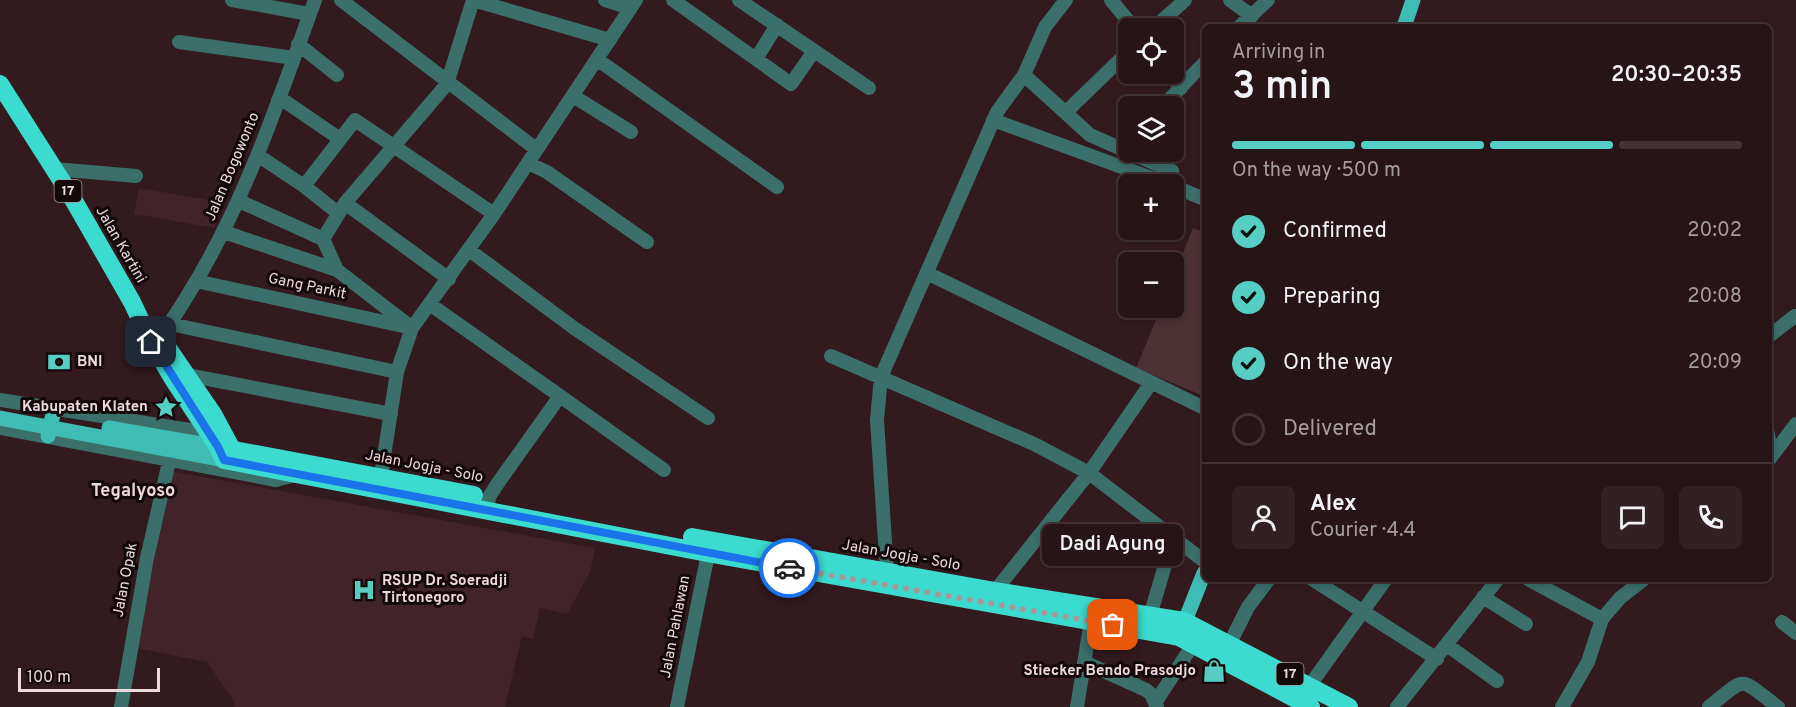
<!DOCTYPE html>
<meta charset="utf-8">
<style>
body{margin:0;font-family:Overpass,sans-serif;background:#322123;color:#f1f3f6;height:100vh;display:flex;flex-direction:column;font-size:22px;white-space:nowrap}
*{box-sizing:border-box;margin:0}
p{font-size:20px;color:#a49ea1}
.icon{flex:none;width:33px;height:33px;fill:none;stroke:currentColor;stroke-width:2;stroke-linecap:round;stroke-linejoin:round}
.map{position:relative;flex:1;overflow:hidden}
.sheet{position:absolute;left:1202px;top:24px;width:570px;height:558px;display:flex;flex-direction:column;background:#261416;border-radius:9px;box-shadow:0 3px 9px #0003,0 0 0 2px #423335}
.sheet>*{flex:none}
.controls{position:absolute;left:1118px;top:18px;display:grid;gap:12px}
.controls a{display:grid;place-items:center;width:66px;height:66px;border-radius:9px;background:#261416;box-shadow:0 3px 9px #0003,0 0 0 2px #423335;font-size:30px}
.scale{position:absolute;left:18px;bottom:15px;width:142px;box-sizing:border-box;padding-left:6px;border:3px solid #ebd9db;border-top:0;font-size:16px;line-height:21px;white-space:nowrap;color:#ebd9db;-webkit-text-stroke:4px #14090a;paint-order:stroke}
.pin{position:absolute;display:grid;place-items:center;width:51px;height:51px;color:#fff;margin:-26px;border-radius:12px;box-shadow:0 3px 9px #0006}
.courier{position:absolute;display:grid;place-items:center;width:60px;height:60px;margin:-30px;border:4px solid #1a73e8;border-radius:50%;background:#fff;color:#222;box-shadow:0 2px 8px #0007}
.bubble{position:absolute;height:42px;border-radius:9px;background:#261416;box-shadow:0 3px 9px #0003,0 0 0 2px #423335;font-size:20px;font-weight:600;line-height:42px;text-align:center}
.overview em{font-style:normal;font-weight:600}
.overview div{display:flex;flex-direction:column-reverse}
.overview{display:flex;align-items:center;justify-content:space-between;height:102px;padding:0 30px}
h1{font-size:39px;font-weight:600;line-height:45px}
.bar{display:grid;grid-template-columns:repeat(4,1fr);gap:9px 6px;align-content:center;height:72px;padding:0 30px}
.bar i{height:8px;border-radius:4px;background:#423335}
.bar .on{background:#56cec4}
.bar p{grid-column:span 4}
.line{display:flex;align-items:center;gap:15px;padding:0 30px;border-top:2px solid #423335}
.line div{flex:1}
.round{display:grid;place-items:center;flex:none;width:63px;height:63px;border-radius:9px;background:#322123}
ol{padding:0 30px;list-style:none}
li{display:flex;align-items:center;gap:18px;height:66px}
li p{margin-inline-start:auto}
li .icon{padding:6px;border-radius:50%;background:#56cec4;color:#111;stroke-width:4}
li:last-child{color:#a49ea1}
li i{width:33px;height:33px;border:3px solid #423335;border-radius:50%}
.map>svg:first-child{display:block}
</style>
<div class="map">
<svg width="1796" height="707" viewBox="0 0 1796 707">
<rect width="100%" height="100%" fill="#331a1e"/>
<path fill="#422329" d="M139 188 220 202 215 228 134 214Z
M171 471 595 548 590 572 567 614 540 608 533 639 522 636 505 707H234L235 703 207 662 137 648Z"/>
<path fill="#4e3135" d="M1193 228 1204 232V396L1136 368 1161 308H1173V278Z"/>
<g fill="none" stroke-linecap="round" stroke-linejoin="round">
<path stroke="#3a6f6a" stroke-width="14" d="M232 0 309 14
M341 0 536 149
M473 0 610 40
M605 0 631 8
M673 0 791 84 814 51
M739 0 869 88
M1111 0 1134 28
M1230 0 1252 16
M1239 27 1268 0
M1154 28 1185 0
M179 42 294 58
M298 44 337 75
M756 59 777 25
M598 60 777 187
M1169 74 1181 88
M1024 75 1090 135 1172 171
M573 96 631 132
M278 100 286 102 340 139
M1163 106 1204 63
M1066 112 1128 52
M993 120 1168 184
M259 156 304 186 338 213
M528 163 547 172 647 242
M55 169 136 176
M304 186 355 120 494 214
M1173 186 1204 199
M239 201 323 239
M345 203 449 279
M224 232 337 270 407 324
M469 250 574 328 708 418
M337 270 323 239 345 203 447 84 473 0
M927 273 1204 408
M196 281 412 328
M431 305 560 396 498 483 489 497 488 509
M170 324 397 372
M159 336C176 317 189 293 202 271 251 185 281 93 315 0
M1768 337 1795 316 1796 318
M831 356 1034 444 1089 473 1204 561
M187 375 391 414
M560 396 664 470
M0 400 209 433
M0 428 276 480 295 475
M1768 434 1771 456
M1768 461 1796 424
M381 476 397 372 412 328 494 214 636 0
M1118 534 1139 533 1151 521
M887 572 877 420 881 377 997 112 1024 75 1045 27 1066 0
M1312 579 1437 659
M1528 579 1602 619
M995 591 1089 473 1151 383
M1483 597 1526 624
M1150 616 1173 538
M1782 622 1796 633
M1230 643 1248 607 1269 579
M1447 645 1497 681
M1084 662 1146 690 1151 694 1157 707
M1310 685 1386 579
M1155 703 1194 643
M121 707 147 558 171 453
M677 707 710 544
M1077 707 1092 614
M1397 707 1498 579
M1562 707 1588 662 1602 619 1620 598 1644 579
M1709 707C1748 676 1737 676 1778 707"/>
<path stroke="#3fbcb3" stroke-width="15" d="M1404 27 1413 0
M0 418 224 460
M109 428 218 447
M48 436 54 410
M1181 631 1204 573"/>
<path stroke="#3bdbcf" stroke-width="18" d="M0 84 70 194 132 302 151 342 173 379 218 447 224 460 707 553 1179 637 1311 707
M163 341 213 414 236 457
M218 447 474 495
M692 537 995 591 1184 621 1349 707"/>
</g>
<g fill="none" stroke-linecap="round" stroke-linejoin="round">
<path stroke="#ab9699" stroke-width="6" stroke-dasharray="0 10.8" d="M789 568 1113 625"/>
<path stroke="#1a73e8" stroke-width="8" d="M151 342 218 447 224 460 789 568"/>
</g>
<defs>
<g id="bank-bare" transform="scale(1.8)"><path d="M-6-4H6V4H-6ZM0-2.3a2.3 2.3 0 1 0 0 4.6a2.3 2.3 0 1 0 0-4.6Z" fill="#56cec4" stroke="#14090a" stroke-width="2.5" paint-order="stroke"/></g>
<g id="sight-bare" transform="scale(1.8)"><path d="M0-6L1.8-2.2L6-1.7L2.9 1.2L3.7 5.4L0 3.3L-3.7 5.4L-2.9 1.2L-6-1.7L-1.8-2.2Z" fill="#56cec4" stroke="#14090a" stroke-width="2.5" paint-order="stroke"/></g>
<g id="hospital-bare" transform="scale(1.8)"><path d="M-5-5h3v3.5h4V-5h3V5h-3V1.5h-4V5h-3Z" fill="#56cec4" stroke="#14090a" stroke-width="2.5" paint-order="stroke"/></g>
<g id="shop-bare" transform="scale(1.8)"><path d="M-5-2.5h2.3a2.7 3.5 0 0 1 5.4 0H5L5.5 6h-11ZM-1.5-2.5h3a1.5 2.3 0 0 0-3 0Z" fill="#56cec4" stroke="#14090a" stroke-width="2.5" paint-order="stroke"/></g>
</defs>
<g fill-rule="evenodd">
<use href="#bank-bare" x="59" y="362"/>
<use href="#sight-bare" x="166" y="407"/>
<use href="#hospital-bare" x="364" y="590"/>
<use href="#shop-bare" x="1214" y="671"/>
</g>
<g text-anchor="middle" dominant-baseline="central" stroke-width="6" stroke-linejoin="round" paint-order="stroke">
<g fill="#14090a" stroke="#aa9b9c" stroke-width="1.5">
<rect x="54.5" y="180" width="27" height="22" rx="4.5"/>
<rect x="1276.5" y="663" width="27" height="22" rx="4.5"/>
</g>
<g font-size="14" font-weight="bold" fill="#ebd9db">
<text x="68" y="191">17</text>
<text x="1290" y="674">17</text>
</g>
<g font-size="15" fill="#ebd9db" stroke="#14090a">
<text transform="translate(233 167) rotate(-67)">Jalan Bogowonto</text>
<text transform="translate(120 245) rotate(60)">Jalan Kartini</text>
<text transform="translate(307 287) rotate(12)">Gang Parkit</text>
<text transform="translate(424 467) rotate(11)">Jalan Jogja - Solo</text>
<text transform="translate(901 556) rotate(10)">Jalan Jogja - Solo</text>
<text transform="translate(126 580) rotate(-79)">Jalan Opak</text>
<text transform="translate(676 627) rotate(-79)">Jalan Pahlawan</text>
</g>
<g font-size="15" font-weight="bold" fill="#ebd9db" stroke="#14090a" text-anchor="start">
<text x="77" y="362">BNI</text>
<text x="148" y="407" text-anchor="end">Kabupaten Klaten</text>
<text x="382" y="581">RSUP Dr. Soeradji<tspan x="382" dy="17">Tirtonegoro</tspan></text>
<text x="1196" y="671" text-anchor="end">Stiecker Bendo Prasodjo</text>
</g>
<g font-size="18" font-weight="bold" fill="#ebd9db" stroke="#14090a">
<text x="133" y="491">Tegalyoso</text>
</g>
</g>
</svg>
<div class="controls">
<a><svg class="icon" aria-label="locate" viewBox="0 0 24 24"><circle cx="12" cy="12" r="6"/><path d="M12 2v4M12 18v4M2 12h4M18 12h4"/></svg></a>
<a><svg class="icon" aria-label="layers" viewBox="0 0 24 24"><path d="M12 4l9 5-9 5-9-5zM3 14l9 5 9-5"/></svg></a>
<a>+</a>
<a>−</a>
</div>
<div class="scale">100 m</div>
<div class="pin" style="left:1113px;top:625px;background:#ea580c"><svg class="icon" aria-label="bag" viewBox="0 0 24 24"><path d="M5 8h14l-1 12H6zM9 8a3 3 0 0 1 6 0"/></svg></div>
<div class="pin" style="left:151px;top:342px;background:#1f2937"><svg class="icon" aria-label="home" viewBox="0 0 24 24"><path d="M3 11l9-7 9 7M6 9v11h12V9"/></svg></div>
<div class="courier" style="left:789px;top:568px"><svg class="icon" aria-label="car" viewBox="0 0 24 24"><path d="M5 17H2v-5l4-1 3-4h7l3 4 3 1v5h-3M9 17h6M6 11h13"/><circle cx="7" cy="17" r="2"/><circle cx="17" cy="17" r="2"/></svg></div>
<div class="bubble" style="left:1042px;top:524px;width:141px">Dadi Agung</div>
<section class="sheet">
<div class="overview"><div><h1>3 min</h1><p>Arriving in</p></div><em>20:30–20:35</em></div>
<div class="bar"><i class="on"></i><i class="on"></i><i class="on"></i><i></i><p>On the way · 500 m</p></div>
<ol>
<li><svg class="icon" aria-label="check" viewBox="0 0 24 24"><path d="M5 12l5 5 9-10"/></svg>Confirmed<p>20:02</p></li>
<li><svg class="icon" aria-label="check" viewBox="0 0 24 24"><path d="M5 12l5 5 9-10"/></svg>Preparing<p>20:08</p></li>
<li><svg class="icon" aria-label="check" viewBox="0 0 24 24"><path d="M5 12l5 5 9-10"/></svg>On the way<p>20:09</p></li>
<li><i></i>Delivered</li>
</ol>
<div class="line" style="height:108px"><a class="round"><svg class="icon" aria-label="person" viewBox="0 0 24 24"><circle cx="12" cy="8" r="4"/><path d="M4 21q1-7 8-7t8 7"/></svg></a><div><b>Alex</b><p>Courier · 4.4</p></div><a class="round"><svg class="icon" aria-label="chat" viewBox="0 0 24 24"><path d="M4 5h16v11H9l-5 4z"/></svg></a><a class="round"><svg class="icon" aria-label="phone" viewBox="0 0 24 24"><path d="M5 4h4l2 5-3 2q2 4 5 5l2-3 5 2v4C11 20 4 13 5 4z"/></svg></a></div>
</section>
</div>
